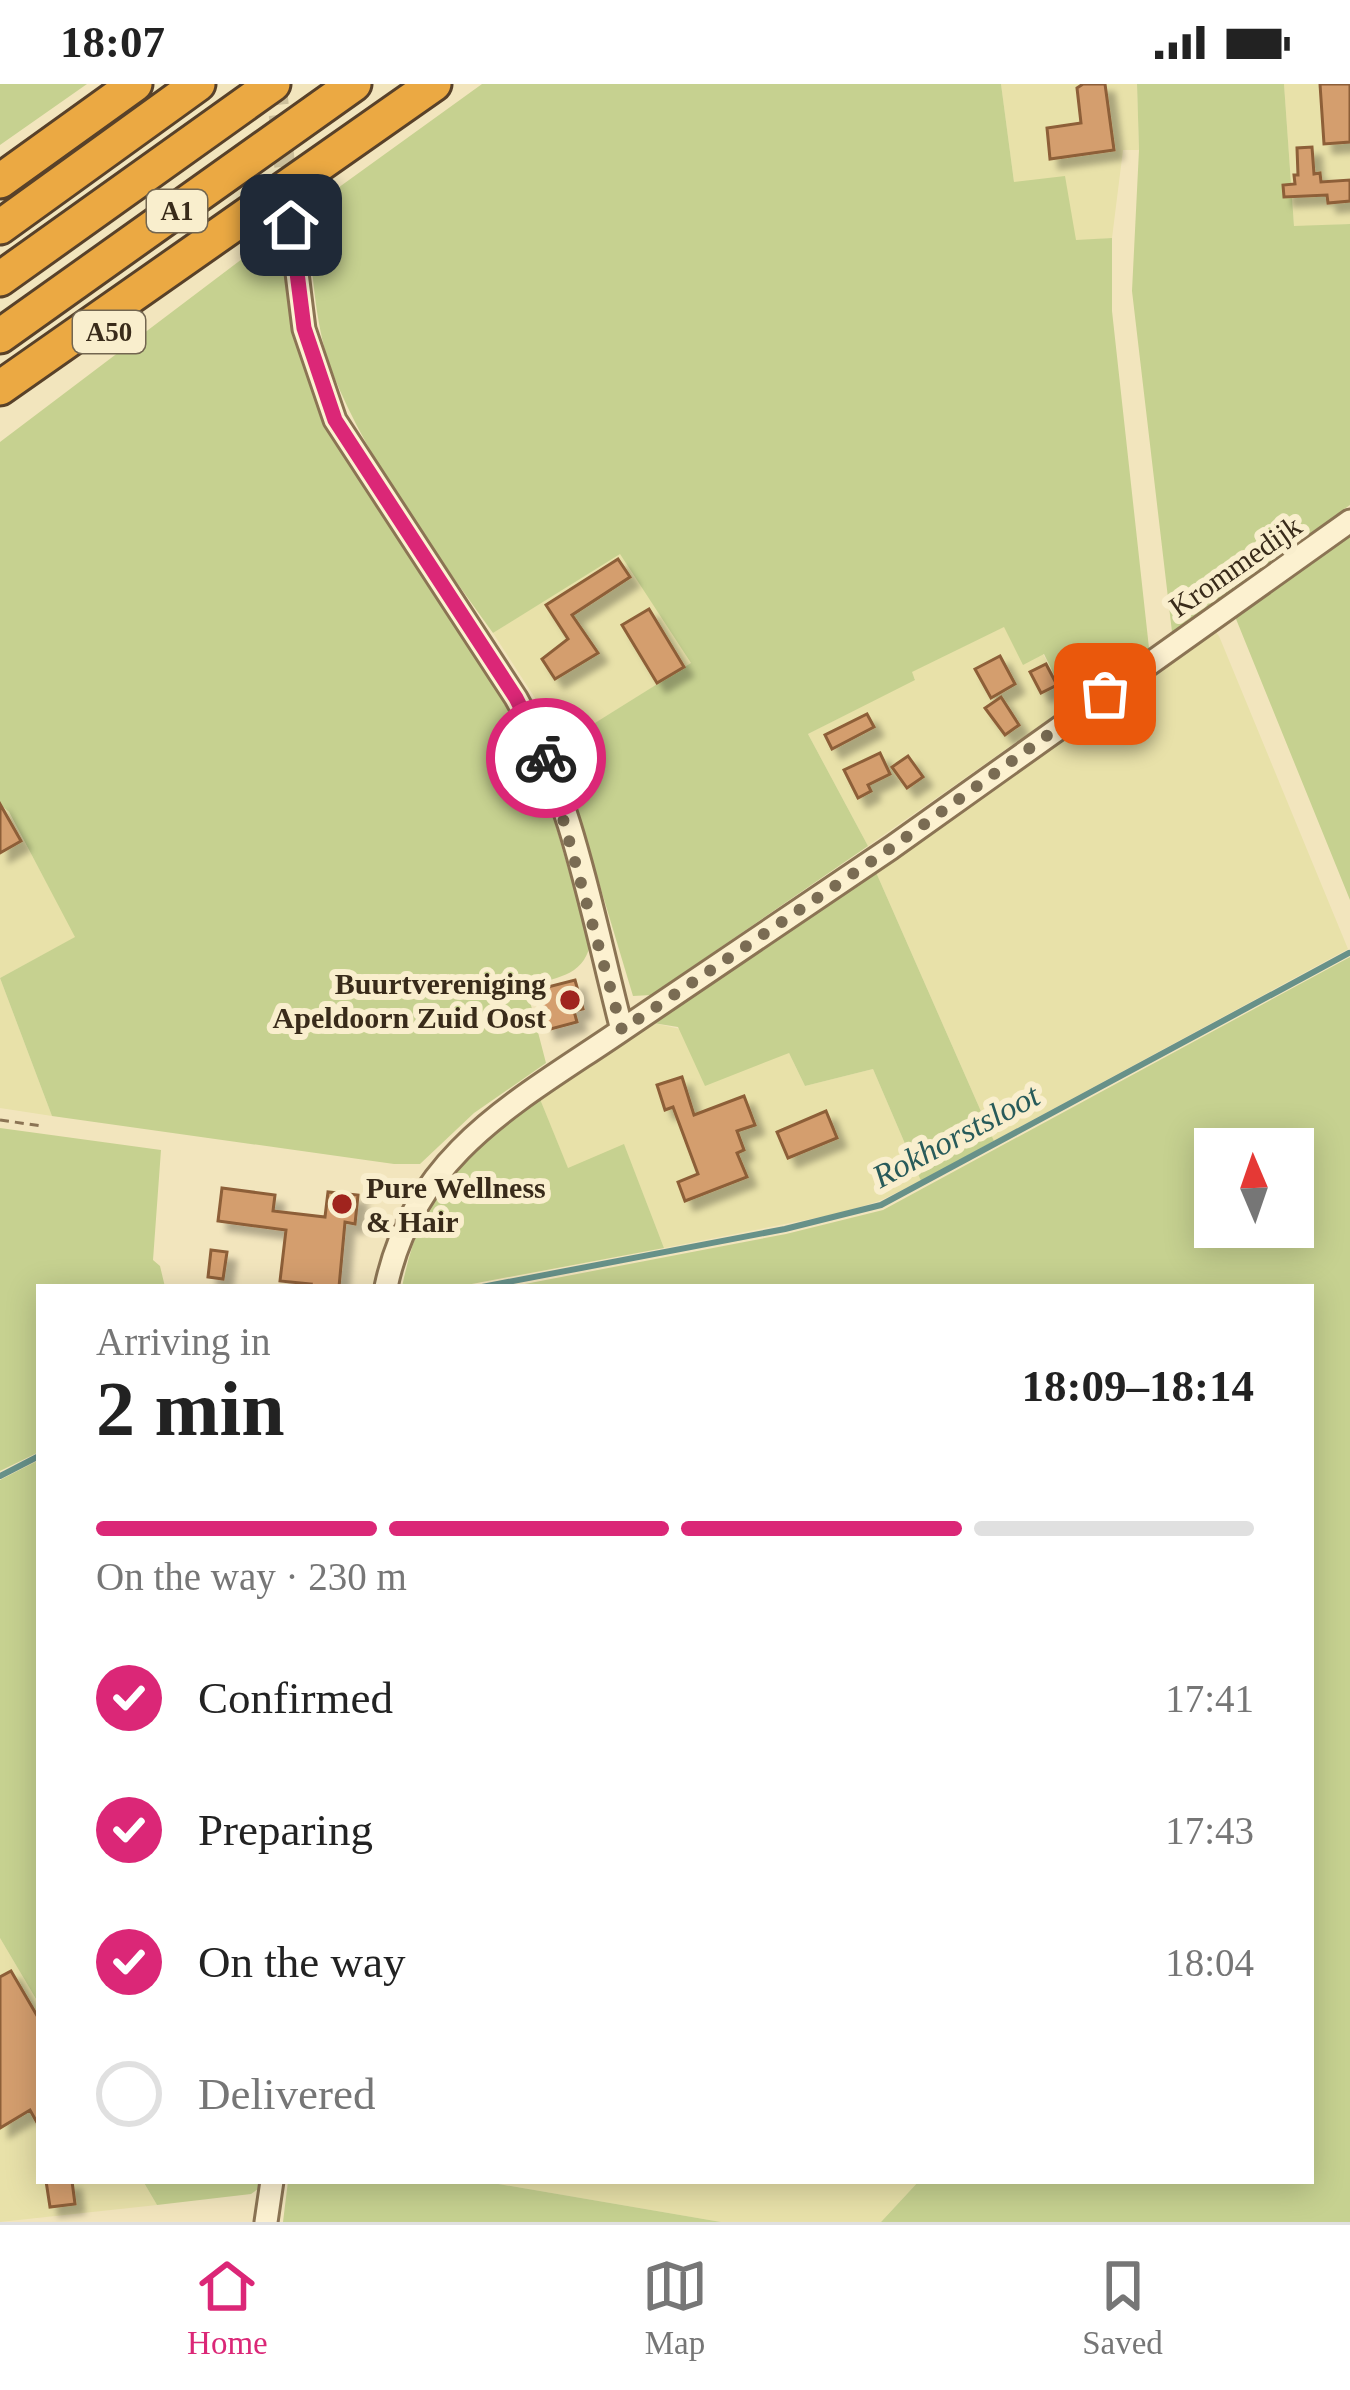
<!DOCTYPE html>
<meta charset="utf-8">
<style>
body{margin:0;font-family:Georgia,serif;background:#f6f6f6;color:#222;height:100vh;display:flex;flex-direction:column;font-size:45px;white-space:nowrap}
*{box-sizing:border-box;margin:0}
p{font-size:39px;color:#767676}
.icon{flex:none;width:66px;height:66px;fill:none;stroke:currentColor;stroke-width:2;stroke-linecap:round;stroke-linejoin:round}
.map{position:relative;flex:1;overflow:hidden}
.drawer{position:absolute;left:36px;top:1200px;width:1278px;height:900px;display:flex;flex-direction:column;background:#fff;border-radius:0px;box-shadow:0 6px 30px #0003}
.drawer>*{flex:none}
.needle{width:78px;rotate:358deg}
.tools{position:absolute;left:1194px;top:1044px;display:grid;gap:24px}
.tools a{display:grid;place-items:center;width:120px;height:120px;border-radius:0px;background:#fff;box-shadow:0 6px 30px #0003;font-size:60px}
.pin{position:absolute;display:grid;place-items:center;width:102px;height:102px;color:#fff;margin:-51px;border-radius:24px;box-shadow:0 6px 18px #0006}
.courier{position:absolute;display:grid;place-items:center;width:120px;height:120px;margin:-60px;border:9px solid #db2777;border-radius:50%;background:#fff;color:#222;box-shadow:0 3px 15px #0007}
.summary em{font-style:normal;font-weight:800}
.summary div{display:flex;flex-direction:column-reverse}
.summary{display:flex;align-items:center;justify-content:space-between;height:204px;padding:0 60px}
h1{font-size:78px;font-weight:800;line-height:90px}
.bar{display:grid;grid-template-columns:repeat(4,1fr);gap:18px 12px;align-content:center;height:144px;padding:0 60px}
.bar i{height:15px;border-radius:9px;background:#e0e0e0}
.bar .active{background:#db2777}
.bar p{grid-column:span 4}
ol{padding:0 60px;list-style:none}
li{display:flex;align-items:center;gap:36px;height:132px}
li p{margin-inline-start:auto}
li .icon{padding:12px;border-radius:50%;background:#db2777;color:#fff;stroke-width:4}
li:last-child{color:#767676}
li i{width:66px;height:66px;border:6px solid #e0e0e0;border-radius:50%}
.status{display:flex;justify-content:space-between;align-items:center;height:84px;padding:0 60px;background:#fff;direction:ltr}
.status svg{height:33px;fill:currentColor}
.tab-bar{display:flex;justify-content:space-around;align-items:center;height:168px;border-top:3px solid #e0e0e0;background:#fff;font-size:33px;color:#767676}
.tab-bar a{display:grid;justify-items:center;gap:6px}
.tab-bar .active{color:#db2777}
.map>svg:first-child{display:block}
</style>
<div class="status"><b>18:07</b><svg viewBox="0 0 49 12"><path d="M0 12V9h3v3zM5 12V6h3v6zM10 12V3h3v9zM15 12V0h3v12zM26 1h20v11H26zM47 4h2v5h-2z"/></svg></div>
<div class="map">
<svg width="1350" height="2138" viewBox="0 0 1350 2138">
<defs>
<filter id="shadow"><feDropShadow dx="9" dy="9" stdDeviation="3" flood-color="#0004"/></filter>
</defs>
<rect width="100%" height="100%" fill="#f2e5bd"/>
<path fill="#e8e1a9" d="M1001 0H1137L1139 66H1123L1112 154 1076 157 1014 98Z
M1284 0H1350V140L1294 143Z
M620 469 692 579 558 662 546 631 493 549Z
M1005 542 1043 570 1069 621 868 762 808 650 915 595 911 588Z
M1213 545 1219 552 1348 865 994 1057 875 786Z
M3 718 76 853 0 894V720Z
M0 894 52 1032 0 1024Z
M653 939 789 969 805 1002 873 985 921 1097 879 1117 841 1129 664 1164 624 1061 568 1085 540 1015Z
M0 1854 39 1920V2097H143L157 2121 0 2138Z
M481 2097H919L881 2138H721Z"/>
<path fill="#c6d190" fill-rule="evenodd" d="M0 0H87L0 61Z
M482 0H1001L1014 98 1065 92 1076 156 1112 154V227L1149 564 1069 621 1044 570 1023 581 1004 543 912 588 915 596 808 650 868 762 651 911 633 912 558 662 691 579 620 470 493 549C438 472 368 378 333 290 313 240 313 180 306 127Z
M1137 0H1284L1294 142 1350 140V421L1172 548 1132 207 1139 66Z
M283 144C290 209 297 269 325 329L524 648 548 715 590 861C583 893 554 894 526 902L546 979 474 1029 420 1080H394L52 1032 0 894 75 853 9 728 0 720V358Z
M1350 447V816L1234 530Z
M875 786 994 1057 921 1097 873 985 805 1002 789 969 705 1002 678 943 653 939Z
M1350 873V2138H881L919 2097H1311V1203H509L786 1150 883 1126ZM1215 1065H1293V1143H1215Z
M540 1015 568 1084 624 1060 664 1164 456 1203H402C422 1105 461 1072 540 1015Z
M0 1044 161 1066 153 1176 160 1182 165 1203H39V1368L0 1387Z
M39 1376V1920L0 1854V1396Z
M143 2097H259L258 2105 251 2110 157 2121Z
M288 2097H481L721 2138H283Z"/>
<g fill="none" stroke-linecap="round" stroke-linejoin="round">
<path stroke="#679189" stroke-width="6" d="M482 1203 785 1145 881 1121 1349 869
M0 1392 39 1372"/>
</g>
<path fill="#d49e6e" stroke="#8d5e38" stroke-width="3" filter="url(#shadow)" d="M1083 0H1105L1114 66 1050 75 1047 44 1081 39 1077 4Z
M1320 0H1350V58L1324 60Z
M1312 63 1314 90 1320 89 1321 98 1350 96V117L1328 119 1327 111 1284 113 1283 101 1295 100 1294 91H1298L1297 64Z
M618 475 630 493 572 531 598 569 555 595 542 575 568 555 546 521Z
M649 525 684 583 657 599 622 541Z
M1000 572 1015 600 991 614 975 585Z
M1046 580 1057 601 1041 609 1030 588Z
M1001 613 1019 641 1005 651 985 624Z
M867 630 874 643 832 665 825 651Z
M880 669 890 690 868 701 871 707 858 714 844 686Z
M908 672 923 693 907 704 892 683Z
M0 720 21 757 0 769Z
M575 896 583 925 574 927 577 938 547 946 536 906Z
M682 993 694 1031 744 1012 755 1041 737 1047 744 1066 737 1069 747 1093 685 1117 678 1098 698 1090 673 1023 665 1026 657 1001Z
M826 1027 837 1054 788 1074 777 1048Z
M222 1104 275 1111 273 1127 325 1133 328 1108 358 1111 355 1140 345 1138 339 1203H310L311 1200 280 1197 286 1146 218 1137Z
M211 1166 227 1168 223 1195 208 1193Z
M11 1887 39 1935V2042L30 2026 0 2044V1893Z
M46 2097H72L75 2120 50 2123Z"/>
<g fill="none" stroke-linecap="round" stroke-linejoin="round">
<path stroke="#cdc09c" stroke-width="21" stroke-dasharray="21 10" stroke-linecap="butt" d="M276 0 291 141"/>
<g stroke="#8b7454" stroke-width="27">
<path id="minor" d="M291 141 304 245 335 336 516 614C573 714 593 835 622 946 518 1017 414 1069 386 1203
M622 946 891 764 1350 437
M266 2138 272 2097"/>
</g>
<g stroke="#584129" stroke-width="39">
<path id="highway" d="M0 97 135 0
M0 143 198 0
M0 195 273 0
M0 252 354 0
M0 304 434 0"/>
</g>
<path stroke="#8b7454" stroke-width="3" stroke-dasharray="9 6" stroke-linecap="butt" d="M0 1036 42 1042"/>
<use href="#minor" stroke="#fcf1d0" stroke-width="21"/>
<use href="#highway" stroke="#eba943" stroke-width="33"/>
</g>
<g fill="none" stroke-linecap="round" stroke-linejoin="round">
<path stroke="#7a6c53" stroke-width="12" stroke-dasharray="0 21.6" d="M546 674 622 946 891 764 1105 610"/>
<path stroke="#db2777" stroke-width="15" d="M291 141 304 244 335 336 516 614 546 674"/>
</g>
<g fill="#a0241e" stroke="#f9eecd" stroke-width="4.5">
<circle cx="570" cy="916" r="12"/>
<circle cx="342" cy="1120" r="12"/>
</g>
<g text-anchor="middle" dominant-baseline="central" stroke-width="12" stroke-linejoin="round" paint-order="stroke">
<g fill="#f9eecd" stroke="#736650" stroke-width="3">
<rect x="147" y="106" width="60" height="42" rx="9"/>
<rect x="73" y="227" width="72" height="42" rx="9"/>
</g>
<g font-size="27" font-weight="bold" fill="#392b1a">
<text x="177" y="127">A1</text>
<text x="109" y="248">A50</text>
</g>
<g font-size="30" fill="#392b1a" stroke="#f9eecd">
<text transform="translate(1235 482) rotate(-35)">Krommedijk</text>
</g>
<g font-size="30" font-weight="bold" fill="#392b1a" stroke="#f9eecd" text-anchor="end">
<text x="546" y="899">Buurtvereniging<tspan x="546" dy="34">Apeldoorn Zuid Oost</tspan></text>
<text x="366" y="1103" text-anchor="start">Pure Wellness<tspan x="366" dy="34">&amp; Hair</tspan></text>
</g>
<g font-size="33" font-style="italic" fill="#285b5a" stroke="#f9eecd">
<text transform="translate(956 1052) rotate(-28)">Rokhorstsloot</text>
</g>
</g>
</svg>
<div class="tools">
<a><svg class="needle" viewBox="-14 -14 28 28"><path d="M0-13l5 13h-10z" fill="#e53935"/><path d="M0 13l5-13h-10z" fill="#767676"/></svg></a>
</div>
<div class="pin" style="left:1105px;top:610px;background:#ea580c"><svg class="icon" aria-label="bag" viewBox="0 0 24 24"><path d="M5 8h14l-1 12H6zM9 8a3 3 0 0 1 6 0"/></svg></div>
<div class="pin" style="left:291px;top:141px;background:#1f2937"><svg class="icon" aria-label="home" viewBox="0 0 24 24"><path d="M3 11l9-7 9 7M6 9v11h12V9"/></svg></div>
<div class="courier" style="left:546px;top:674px"><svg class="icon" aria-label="bike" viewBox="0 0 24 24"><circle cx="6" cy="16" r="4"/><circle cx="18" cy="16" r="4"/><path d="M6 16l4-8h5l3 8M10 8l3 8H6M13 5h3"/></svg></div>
<section class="drawer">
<div class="summary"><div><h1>2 min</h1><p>Arriving in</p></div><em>18:09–18:14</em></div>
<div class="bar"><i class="active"></i><i class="active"></i><i class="active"></i><i></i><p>On the way · 230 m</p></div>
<ol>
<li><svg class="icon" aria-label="check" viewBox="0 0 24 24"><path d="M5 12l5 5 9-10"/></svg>Confirmed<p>17:41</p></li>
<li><svg class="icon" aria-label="check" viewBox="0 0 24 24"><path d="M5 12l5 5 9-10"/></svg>Preparing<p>17:43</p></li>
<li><svg class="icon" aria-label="check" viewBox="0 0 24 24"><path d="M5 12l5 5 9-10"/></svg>On the way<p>18:04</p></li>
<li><i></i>Delivered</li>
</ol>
</section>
</div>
<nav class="tab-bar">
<a class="active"><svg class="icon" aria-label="home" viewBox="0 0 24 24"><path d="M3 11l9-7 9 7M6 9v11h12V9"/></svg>Home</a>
<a><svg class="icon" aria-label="map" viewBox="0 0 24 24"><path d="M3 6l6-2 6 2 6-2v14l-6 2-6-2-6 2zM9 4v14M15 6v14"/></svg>Map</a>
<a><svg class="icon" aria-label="saved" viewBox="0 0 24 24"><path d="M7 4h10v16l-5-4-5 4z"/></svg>Saved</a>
</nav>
